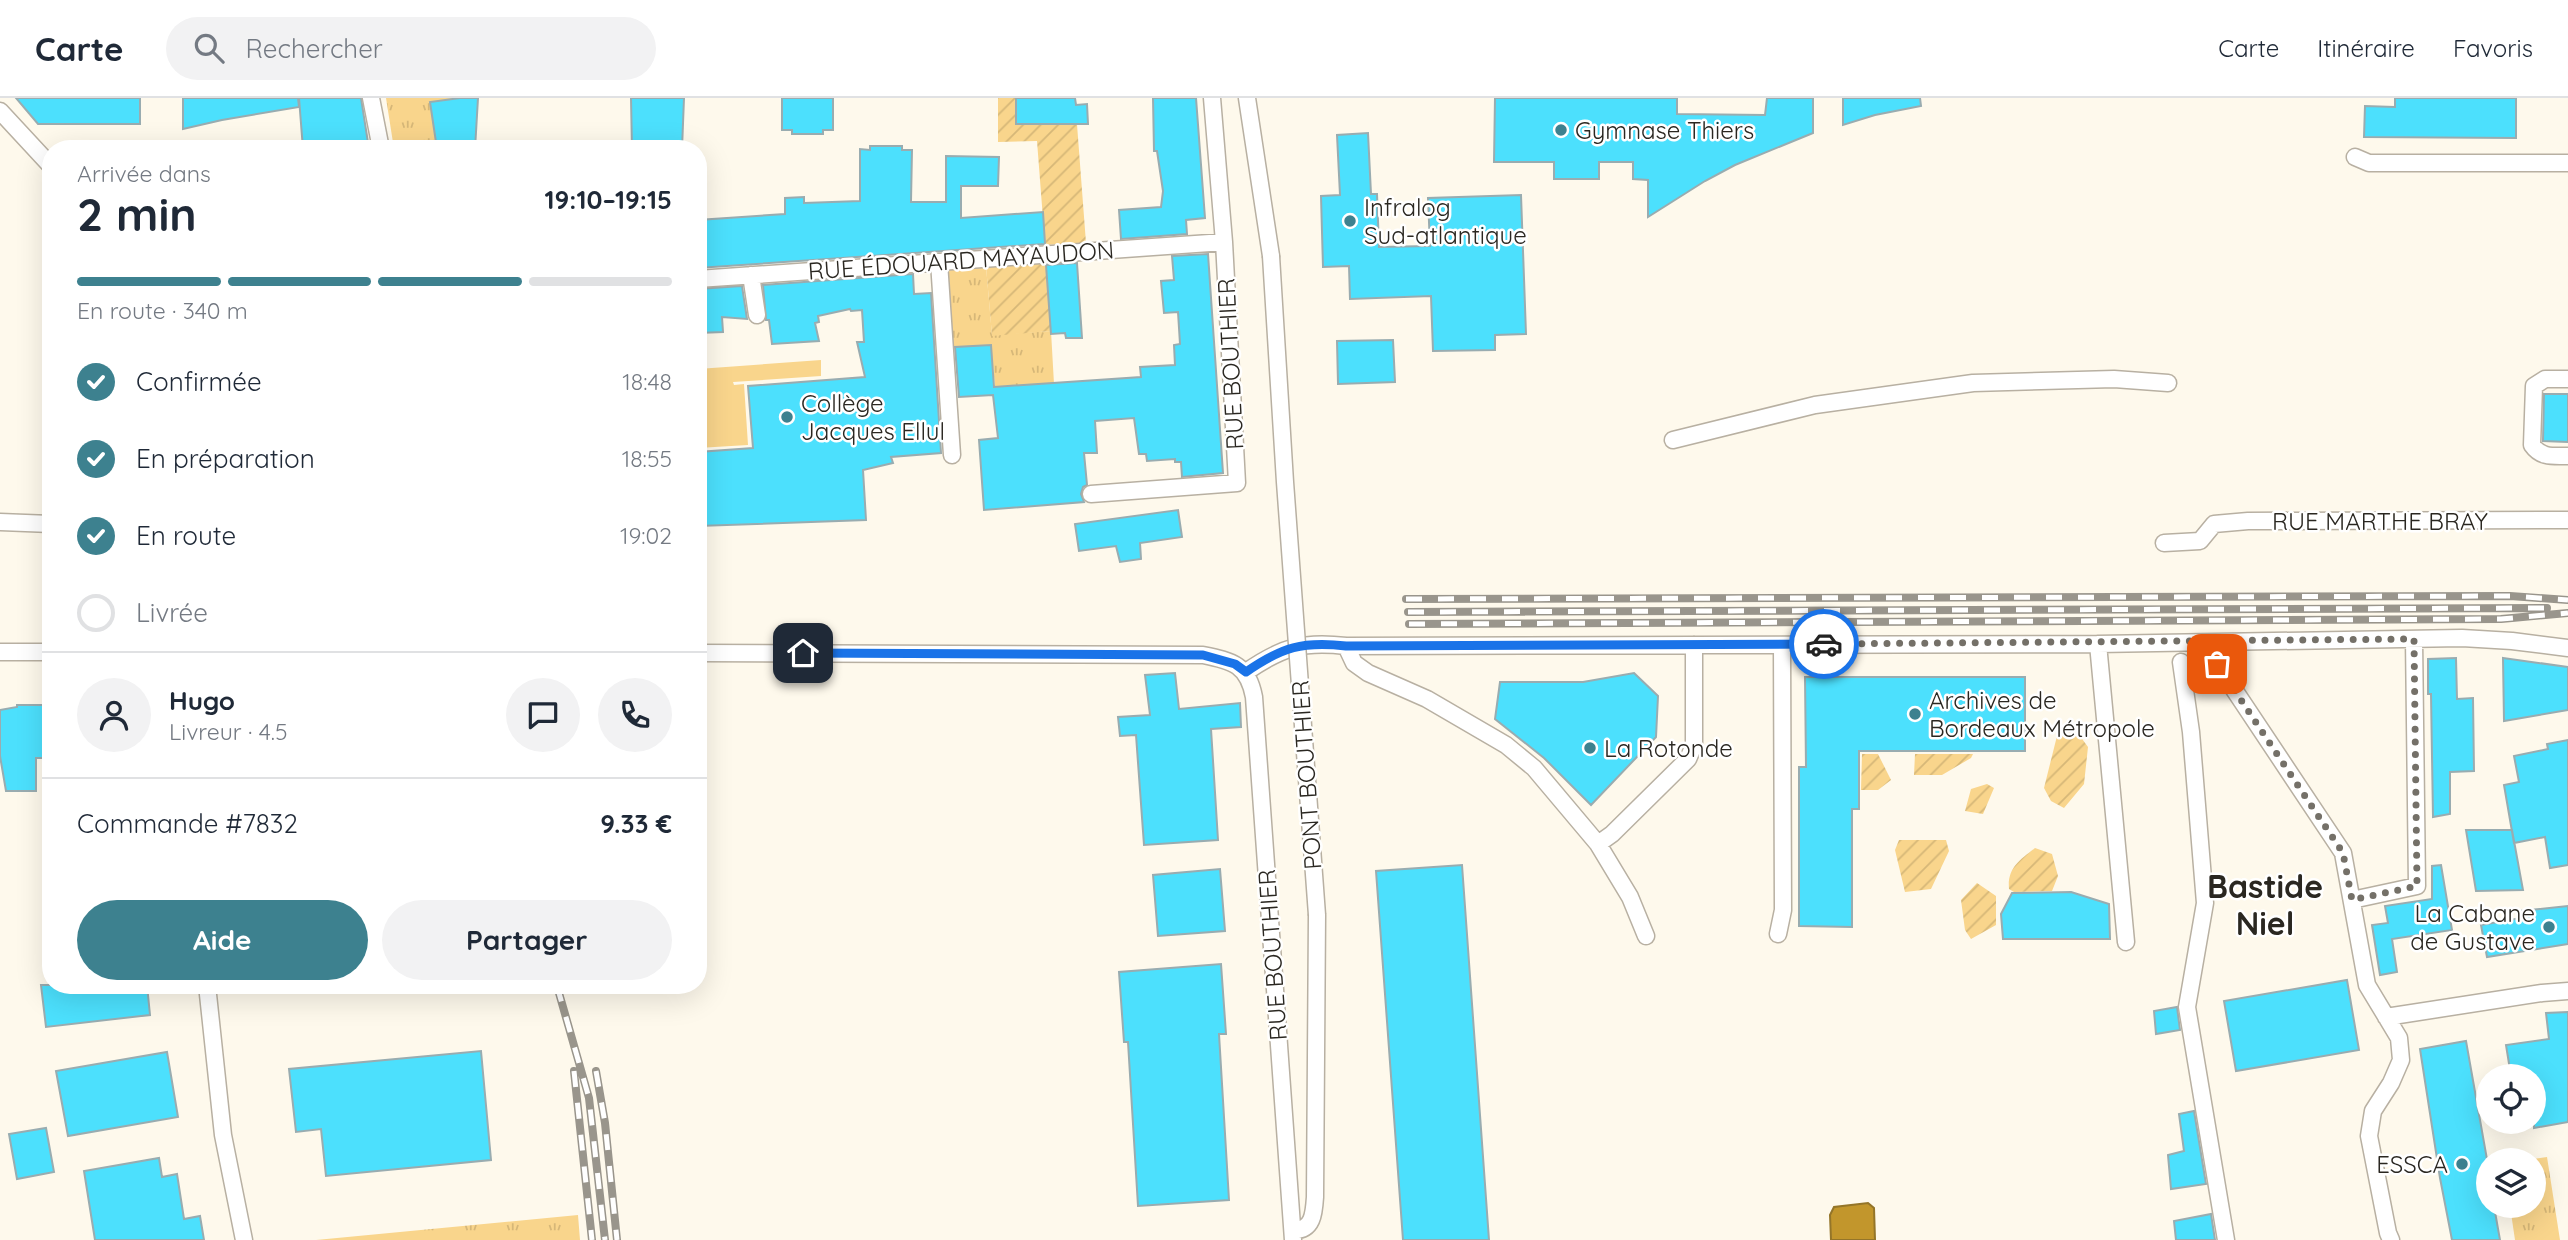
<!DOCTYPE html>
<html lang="fr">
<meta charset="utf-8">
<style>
body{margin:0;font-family:Quicksand,sans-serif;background:#f2f2f3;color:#1f2937;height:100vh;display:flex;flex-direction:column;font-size:26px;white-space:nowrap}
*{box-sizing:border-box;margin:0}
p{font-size:23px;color:#747a83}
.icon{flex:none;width:38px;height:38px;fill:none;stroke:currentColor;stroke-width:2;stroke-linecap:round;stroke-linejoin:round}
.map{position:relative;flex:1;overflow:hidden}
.side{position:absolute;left:42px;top:42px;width:665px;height:854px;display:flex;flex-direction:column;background:#fff;border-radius:28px;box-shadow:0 7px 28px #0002}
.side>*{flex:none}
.tools{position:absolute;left:2476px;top:966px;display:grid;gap:14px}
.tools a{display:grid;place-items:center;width:70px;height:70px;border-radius:50%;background:#fff;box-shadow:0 7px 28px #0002;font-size:35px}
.pin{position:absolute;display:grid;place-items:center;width:60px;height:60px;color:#fff;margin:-30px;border-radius:14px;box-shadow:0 4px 10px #0006}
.courier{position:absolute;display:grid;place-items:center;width:70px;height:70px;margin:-35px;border:5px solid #1a73e8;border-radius:50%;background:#fff;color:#222;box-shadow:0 2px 9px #0007}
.overview em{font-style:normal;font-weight:700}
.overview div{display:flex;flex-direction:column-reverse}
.overview{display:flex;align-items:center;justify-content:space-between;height:119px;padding:0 35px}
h1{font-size:46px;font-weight:700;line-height:52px}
.bar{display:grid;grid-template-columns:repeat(4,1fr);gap:10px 7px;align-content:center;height:84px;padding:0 35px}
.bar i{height:9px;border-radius:5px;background:#e0e1e3}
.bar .on{background:#3d818f}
.bar p{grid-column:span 4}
.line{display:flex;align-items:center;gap:18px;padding:0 35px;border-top:2px solid #e0e1e3}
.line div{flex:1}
.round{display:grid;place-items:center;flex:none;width:74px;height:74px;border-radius:37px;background:#f2f2f3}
ol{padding:0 35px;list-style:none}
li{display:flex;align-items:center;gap:21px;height:77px}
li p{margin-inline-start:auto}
li .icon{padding:7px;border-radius:50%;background:#3d818f;color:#fff;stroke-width:4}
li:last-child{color:#747a83}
li i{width:38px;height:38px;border:4px solid #e0e1e3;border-radius:50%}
.primary-button{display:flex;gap:14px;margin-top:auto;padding:14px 35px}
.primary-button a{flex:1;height:80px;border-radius:42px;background:#3d818f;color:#fff;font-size:28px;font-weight:700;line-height:80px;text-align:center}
.primary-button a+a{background:#f2f2f3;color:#1f2937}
header{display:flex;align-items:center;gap:42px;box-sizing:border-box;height:98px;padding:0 35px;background:#fff;border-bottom:2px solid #e0e1e3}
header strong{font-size:33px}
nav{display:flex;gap:38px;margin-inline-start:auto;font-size:24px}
.search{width:490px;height:63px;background:#f2f2f3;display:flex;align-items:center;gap:18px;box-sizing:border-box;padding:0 24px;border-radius:38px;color:#747a83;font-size:26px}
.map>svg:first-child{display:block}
</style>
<header>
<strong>Carte</strong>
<div class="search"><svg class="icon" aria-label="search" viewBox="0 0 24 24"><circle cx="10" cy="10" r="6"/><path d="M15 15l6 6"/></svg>Rechercher</div>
<nav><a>Carte</a><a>Itinéraire</a><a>Favoris</a></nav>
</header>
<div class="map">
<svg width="2568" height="1142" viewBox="0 0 2568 1142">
<defs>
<pattern id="grass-tufts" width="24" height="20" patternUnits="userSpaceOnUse" patternTransform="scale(1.75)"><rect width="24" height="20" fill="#f9d58c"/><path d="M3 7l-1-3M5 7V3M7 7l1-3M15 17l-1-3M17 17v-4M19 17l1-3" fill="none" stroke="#d6b778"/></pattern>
<pattern id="garden-furrows" width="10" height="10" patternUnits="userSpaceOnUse" patternTransform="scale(1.75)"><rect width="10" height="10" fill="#f9d58c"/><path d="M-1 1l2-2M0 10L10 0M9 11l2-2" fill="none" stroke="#d6b778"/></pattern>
</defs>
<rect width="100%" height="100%" fill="#fef9ec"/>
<path fill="url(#grass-tufts)" d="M386 0H478L475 51H394Z
M986 168 992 237 1051 233 1054 286 995 289 991 247 952 249 945 170Z
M2547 1059 2560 1142H2515L2510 1108H2534V1062H2525Z
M578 1117 580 1142H316Z"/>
<path fill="url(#garden-furrows)" d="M998 0H1075L1086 145 1045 147 1037 43 998 44Z
M1046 164 1051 233 992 238 986 168Z
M2072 627 2088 649 2084 686 2064 710 2051 703 2044 690 2057 638Z
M1862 656H1878L1891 682 1878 692H1861Z
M1915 656H1973L1971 660 1942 677H1914Z
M1987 686 1994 690 1983 716 1965 713 1971 691Z
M1899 742H1946L1949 753 1931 791 1905 794 1895 752Z
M2035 750 2052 756 2058 778 2052 793 2014 794 2009 791C2007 770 2020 762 2035 750Z
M1977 785 1996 798V827L1971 841 1965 832 1961 802Z"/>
<path fill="#f9d58c" d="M821 262V278L733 284 734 287 744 286 748 347 698 350V289L701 288 698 287V271Z"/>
<path fill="#c2962c" stroke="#947529" stroke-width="2" d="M1868 1105 1874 1110 1875 1142H1831L1830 1117 1834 1109Z"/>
<path fill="#4ce0fd" stroke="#99acb0" stroke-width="2" d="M16 0H140V26H38Z
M183 0H298L299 9 222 22 183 31Z
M299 0H361L369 51H303Z
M460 0H478L475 51H437L430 4Z
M631 0H684L682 51H632Z
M782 0H833V32H823V36H792V32H782Z
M1016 0H1075L1076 7 1087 6 1088 26H1016Z
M1153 0H1196L1205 120 1186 122 1187 136 1121 141 1119 112 1161 109 1163 93 1157 53H1154Z
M1495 0H1677V16L1765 17 1767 0H1813V35L1735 67 1705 83 1648 119V82L1633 81V64H1599V81H1554V64H1494Z
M1843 0H1920L1921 8 1875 17 1843 27Z
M2395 0H2516V40L2364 39 2365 8 2395 9Z
M1368 35 1371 96H1377L1379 149 1430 148 1428 100 1521 97 1526 236 1495 237V252L1433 253 1431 198 1350 201 1349 168 1323 169 1321 98 1340 97 1337 37Z
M870 48H902V52H912L911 104H946V58L999 59 998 88H961V120L1043 114 1045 146 698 170V122L785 116V100L804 99V105L860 103V51L870 52Z
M1208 156 1223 375 1182 379 1181 364H1175V361L1147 363 1146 356H1139L1134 320 1095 323 1097 355H1084L1087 387 1083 389 1081 396 1084 404 984 412 979 342 998 340 993 297 959 299 955 249 991 247 994 289 1141 279 1140 269 1175 267 1174 247 1180 246 1178 214 1164 215 1161 183 1174 182 1172 158Z
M1077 165 1082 240H1066L1065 235 1051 236 1046 167Z
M913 176 914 196 931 195 941 355 891 359 893 365 863 372 866 422 698 428V354L753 350 748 288 865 279 857 244H864L862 212 851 213 850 211 818 218 819 224 815 225 819 243 772 246 769 222H766L763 187Z
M742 188 747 221 722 219 723 234 698 235V191Z
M1393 242 1395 284 1338 286 1337 243Z
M2544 296H2568V344L2543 343Z
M1178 412 1182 439 1140 445 1141 461 1120 464 1116 448 1079 453 1075 426Z
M2456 560 2457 601 2473 600 2474 673 2450 674V716L2433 719 2431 596H2428V561Z
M2503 560 2568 569V612L2504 623Z
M1175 575 1179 611 1240 605 1241 629 1211 631 1218 742 1144 747 1136 637 1120 638 1118 619 1150 617 1145 577Z
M1634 575 1658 598 1656 639 1591 707 1544 660 1495 621 1500 584H1583Z
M1805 579H2025V653H1859V711H1852V829L1799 828V669H1806Z
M17 607H51V660H36V693H6L0 658V612L17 609Z
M2568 642V767L2550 770 2545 739 2514 745 2504 687 2519 684 2514 658 2548 651 2547 646Z
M2466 732H2512L2523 792 2476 793Z
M1462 767 1489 1142H1403L1376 773Z
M2441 767 2452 832 2392 841 2397 874 2380 877 2372 827 2388 825 2385 808 2432 801V768Z
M1220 771 1225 833 1158 838 1153 777Z
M2071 794 2109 806 2110 841H2003L2001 816 2012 795Z
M2568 808V846L2487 859 2481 827 2521 820 2520 813Z
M1221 866 1226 936H1219L1229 1102 1138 1108 1128 944H1124L1119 874Z
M2347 882 2359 952 2236 973 2224 903Z
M41 887H147L150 917 46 929Z
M2177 909 2180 932 2156 936 2154 913Z
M2568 914V1024L2534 1030V978H2511L2506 947 2549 941 2546 915Z
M2466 943 2488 1067V1108H2494L2500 1142H2452L2440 1080 2420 951Z
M481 953 491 1062 326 1078 321 1031 296 1034 289 971Z
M167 954 178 1019 68 1038 56 973Z
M2194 1013 2206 1086 2171 1091 2168 1057 2184 1053 2179 1016Z
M46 1030 54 1074 17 1081 9 1036Z
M159 1060 162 1079 177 1076 184 1121 200 1118 204 1142H95L84 1073Z
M2211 1116 2215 1142H2176L2174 1123Z"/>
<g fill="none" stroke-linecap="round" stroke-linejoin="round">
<g stroke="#b8b0a2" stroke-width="19">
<path id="minor" d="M371 0 381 51
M1247 0 1271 158
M0 13 51 68
M2355 59 2369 65H2568
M939 164 952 357
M751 177 757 217
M698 181 1224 144
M2568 281H2545L2534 288 2532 347C2541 360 2553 358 2568 358
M1673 342 1815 307 1973 285 2114 281 2168 285
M1091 396 1237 385 1224 144 1212 0
M0 424 51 426
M2164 445 2200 443 2214 426 2248 423 2568 422
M2098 546 2126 844
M1346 548 1354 565 1368 575 1427 601 1506 647 1534 670 1598 746 1612 736 1688 661 1694 647V547
M0 554H51
M698 555 1203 557C1233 563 1248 567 1254 599L1293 1142
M2181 564 2191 634 2205 805 2187 909 2226 1142
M2217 566 2343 755 2367 887 2399 940 2401 962 2391 985 2373 1013 2369 1038 2388 1135 2391 1142
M1246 574C1282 549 1303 543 1346 548L2098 546 2462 540 2512 543 2568 550
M1598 746 1630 799 1646 838
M2352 802 2417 788 2414 541
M1778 836 1783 812 1782 547
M207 887 223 1037 244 1142
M2386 919 2542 895 2568 893
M1293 1132C1313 1133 1314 1115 1315 1099L1317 817"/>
</g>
<use href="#minor" stroke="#fff" stroke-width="16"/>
<g stroke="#99958c" stroke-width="8">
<path id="rail" d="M1406 501 2510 498 2568 502
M1408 514 2547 510
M1409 526 2501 521 2568 515
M557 888 589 1000 605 1142
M574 973 592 1142
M596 973 605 1025 617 1142"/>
</g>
<use href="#rail" stroke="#fff" stroke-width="5" stroke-dasharray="16" stroke-linecap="butt"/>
<g stroke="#b8b0a2" stroke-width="19" stroke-linecap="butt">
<path id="minor-bridge" d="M1271 158 1285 384 1317 817"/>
</g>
<use href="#minor-bridge" stroke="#fff" stroke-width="16"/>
</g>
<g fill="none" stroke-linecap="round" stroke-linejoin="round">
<path stroke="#747068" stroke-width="7" stroke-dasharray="0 12.6" d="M1824 546 2414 541 2417 788 2352 802 2343 755 2217 566"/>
<path stroke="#1a73e8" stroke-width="9" d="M803 555 1203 557 1235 566 1246 574C1282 549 1303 543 1346 548L1824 546"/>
</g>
<g fill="#3d818f" stroke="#fff" stroke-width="2.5">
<circle cx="1561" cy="32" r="7"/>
<circle cx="1350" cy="123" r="7"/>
<circle cx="787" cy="319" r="7"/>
<circle cx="1915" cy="616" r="7"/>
<circle cx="1590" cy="650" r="7"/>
<circle cx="2549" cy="829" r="7"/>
<circle cx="2462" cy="1066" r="7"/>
</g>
<g text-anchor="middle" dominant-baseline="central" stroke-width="5" stroke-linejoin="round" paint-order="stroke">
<g font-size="24" fill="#2a2721" stroke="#fff" text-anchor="start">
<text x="1575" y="32">Gymnase Thiers</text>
<text x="1364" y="109">Infralog<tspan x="1364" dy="28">Sud-atlantique</tspan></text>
<text x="801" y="305">Collège<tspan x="801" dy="28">Jacques Ellul</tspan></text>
<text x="1929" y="602">Archives de<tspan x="1929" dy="28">Bordeaux Métropole</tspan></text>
<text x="1604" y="650">La Rotonde</text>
<text x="2535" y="815" text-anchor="end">La Cabane<tspan x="2535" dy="28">de Gustave</tspan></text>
<text x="2448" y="1066" text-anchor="end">ESSCA</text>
</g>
<g font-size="24" fill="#2a2721" stroke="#fff">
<text transform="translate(961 162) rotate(-4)">RUE ÉDOUARD MAYAUDON</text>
<text transform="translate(1230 266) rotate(-93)">RUE BOUTHIER</text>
<text x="2380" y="423">RUE MARTHE BRAY</text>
<text transform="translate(1306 677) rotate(-94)">PONT BOUTHIER</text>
<text transform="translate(1272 857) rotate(-94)">RUE BOUTHIER</text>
</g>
<g font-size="32" font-weight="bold" fill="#2a2721" stroke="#fff">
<text x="2265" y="788">Bastide<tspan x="2265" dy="37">Niel</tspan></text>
</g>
</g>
</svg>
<div class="tools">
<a><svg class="icon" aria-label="locate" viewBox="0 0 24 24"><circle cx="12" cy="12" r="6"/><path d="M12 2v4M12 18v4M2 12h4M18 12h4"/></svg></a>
<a><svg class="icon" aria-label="layers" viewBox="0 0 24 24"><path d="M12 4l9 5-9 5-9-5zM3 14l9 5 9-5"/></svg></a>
</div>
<div class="pin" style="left:2217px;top:566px;background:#ea580c"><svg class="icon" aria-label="bag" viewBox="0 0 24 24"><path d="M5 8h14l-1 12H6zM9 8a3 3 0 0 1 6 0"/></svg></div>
<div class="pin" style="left:803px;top:555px;background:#1f2937"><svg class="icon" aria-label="home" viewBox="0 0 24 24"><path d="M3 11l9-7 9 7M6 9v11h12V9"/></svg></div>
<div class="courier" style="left:1824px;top:546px"><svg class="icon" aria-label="car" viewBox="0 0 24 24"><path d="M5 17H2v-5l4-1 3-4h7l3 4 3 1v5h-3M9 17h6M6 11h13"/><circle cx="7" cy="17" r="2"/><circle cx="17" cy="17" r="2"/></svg></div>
<section class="side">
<div class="overview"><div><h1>2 min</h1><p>Arrivée dans</p></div><em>19:10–19:15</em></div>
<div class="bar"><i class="on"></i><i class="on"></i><i class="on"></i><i></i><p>En route · 340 m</p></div>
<ol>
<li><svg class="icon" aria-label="check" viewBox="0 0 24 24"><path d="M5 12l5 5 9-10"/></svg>Confirmée<p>18:48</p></li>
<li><svg class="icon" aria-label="check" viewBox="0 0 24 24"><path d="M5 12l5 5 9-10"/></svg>En préparation<p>18:55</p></li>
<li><svg class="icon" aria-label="check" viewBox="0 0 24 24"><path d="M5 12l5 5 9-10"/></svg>En route<p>19:02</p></li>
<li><i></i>Livrée</li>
</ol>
<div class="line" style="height:126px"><a class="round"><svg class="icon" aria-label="person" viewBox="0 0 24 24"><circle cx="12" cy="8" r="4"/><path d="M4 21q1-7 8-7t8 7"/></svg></a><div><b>Hugo</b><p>Livreur · 4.5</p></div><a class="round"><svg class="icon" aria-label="chat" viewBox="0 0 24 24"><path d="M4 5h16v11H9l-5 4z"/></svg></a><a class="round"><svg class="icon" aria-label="phone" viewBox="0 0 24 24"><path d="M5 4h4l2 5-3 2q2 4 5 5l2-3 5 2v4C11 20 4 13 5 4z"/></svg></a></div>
<div class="line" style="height:91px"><div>Commande #7832</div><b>9.33 €</b></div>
<div class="primary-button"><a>Aide</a><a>Partager</a></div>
</section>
</div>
